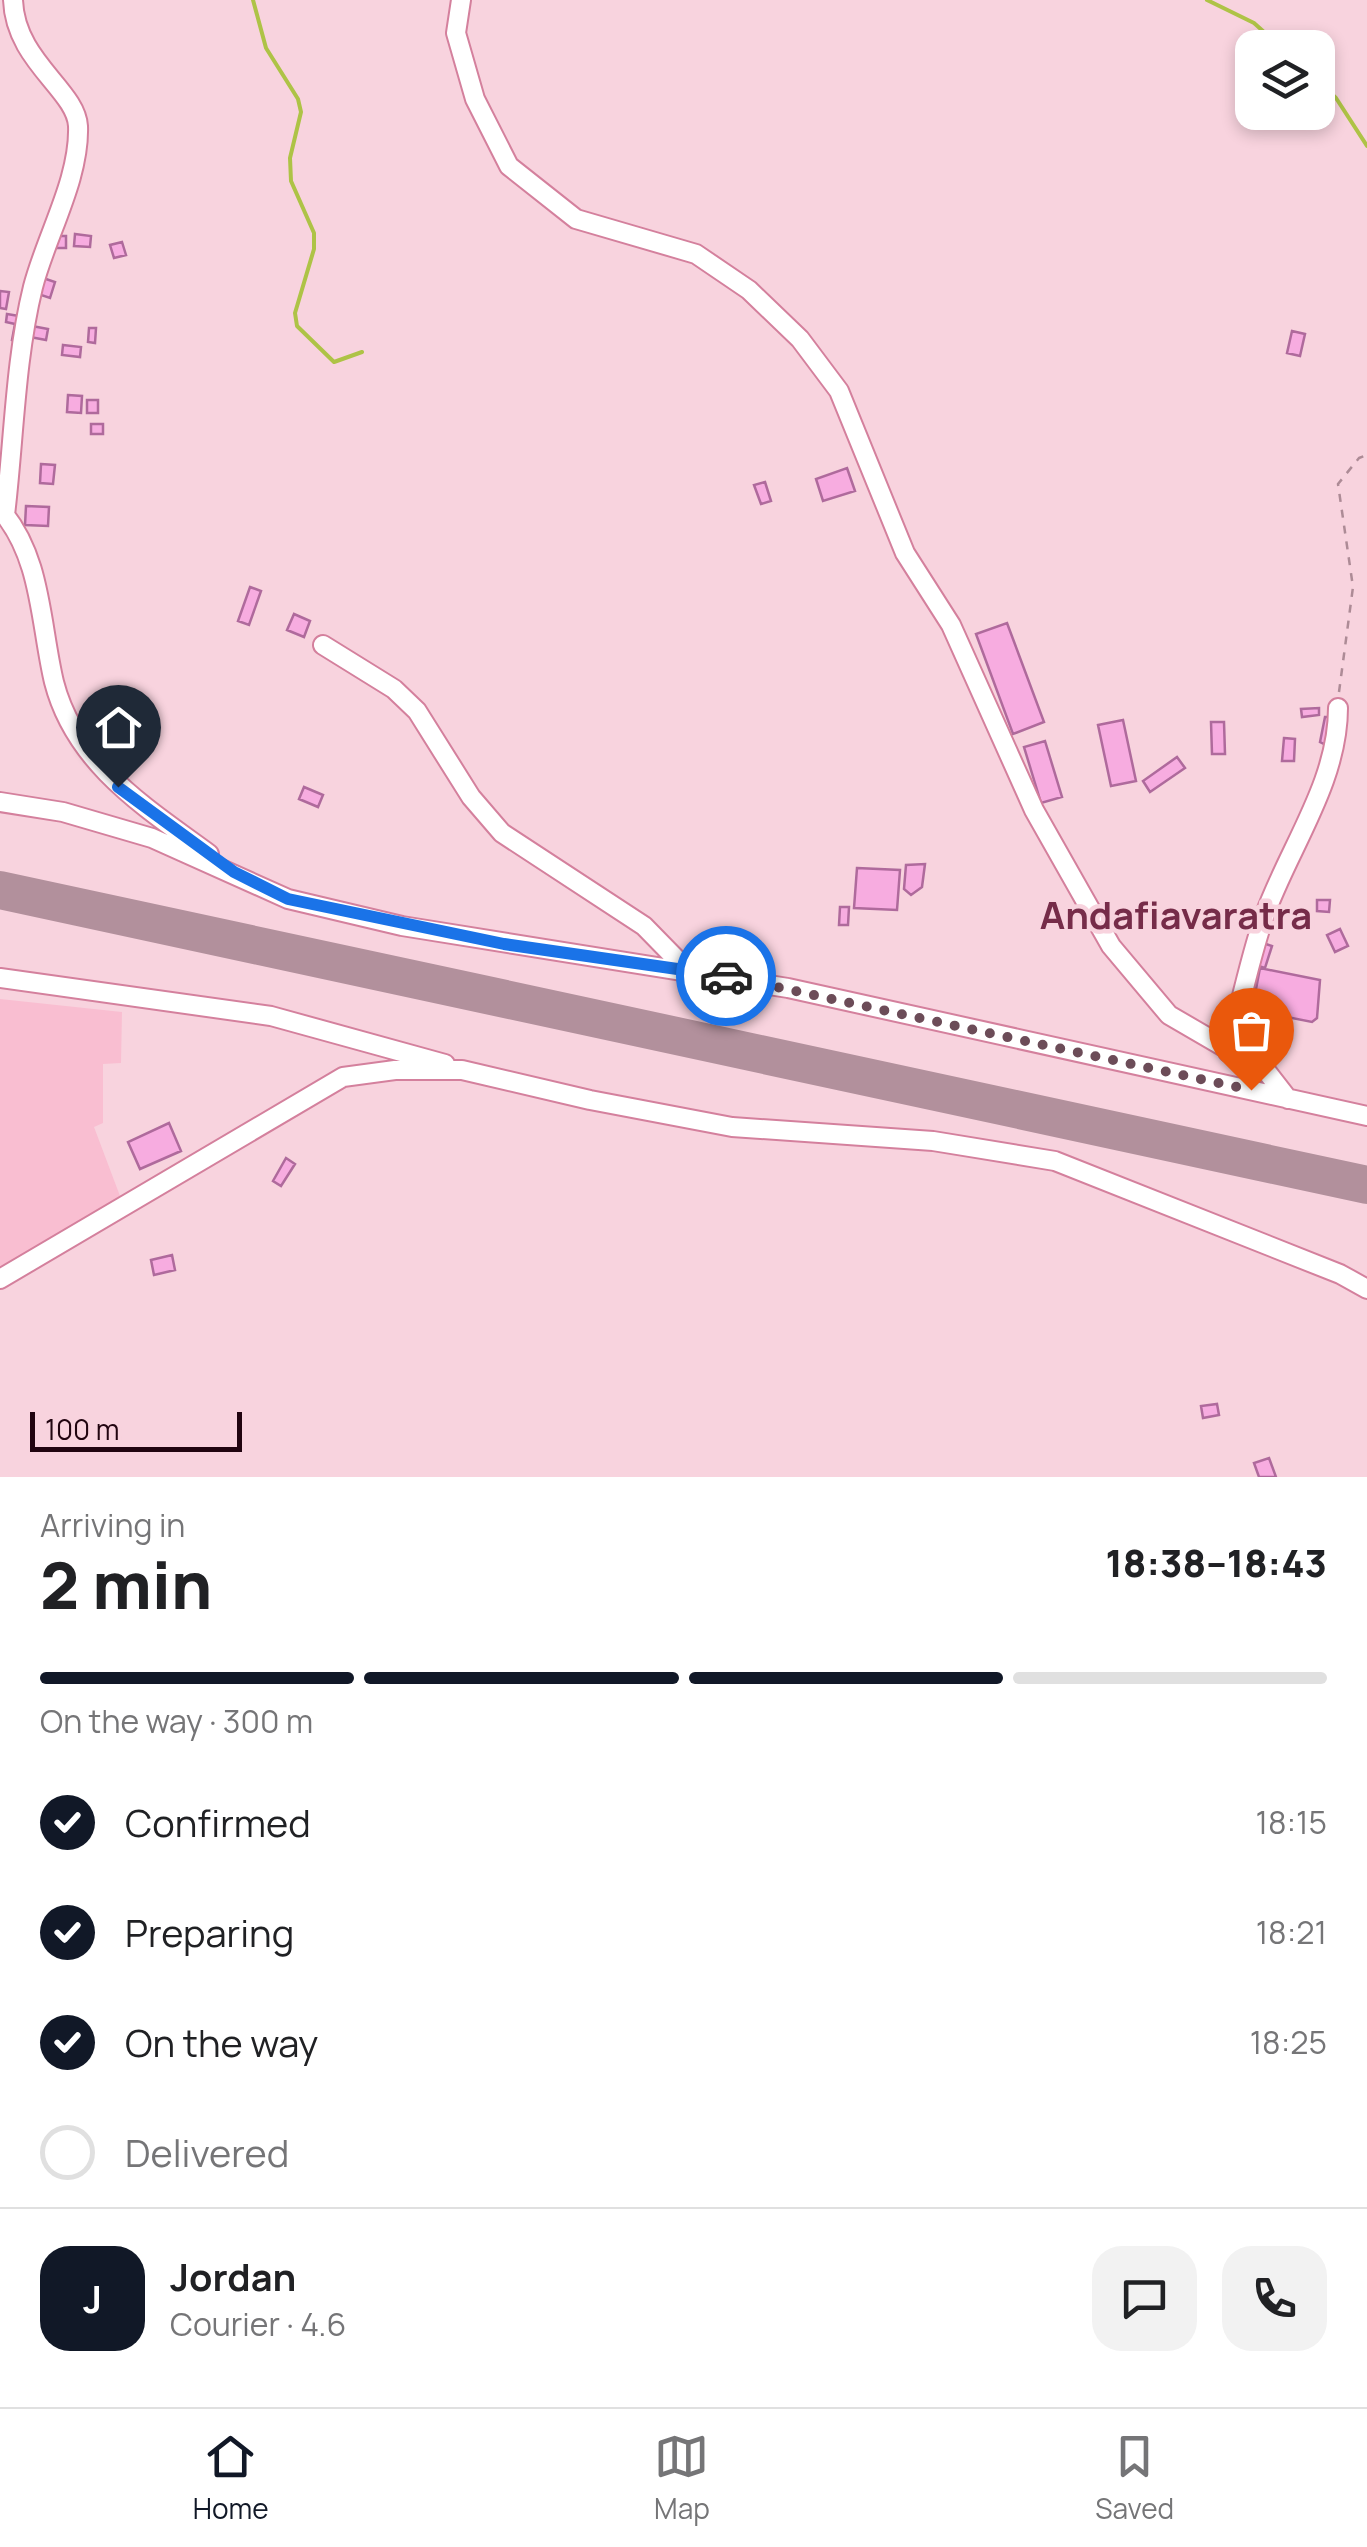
<!DOCTYPE html>
<meta charset="utf-8">
<style>
body{margin:0;font-family:Manrope,sans-serif;background:#f2f2f2;color:#202124;height:100vh;display:flex;flex-direction:column;font-size:38px;white-space:nowrap}
*{box-sizing:border-box;margin:0}
p{font-size:32px;color:#757577}
.icon{flex:none;width:55px;height:55px;fill:none;stroke:currentColor;stroke-width:2;stroke-linecap:round;stroke-linejoin:round}
.map{position:relative;height:1477px;overflow:hidden}
.side{display:flex;flex-direction:column;background:#fff;flex:1}
.side>*{flex:none}
.tools{position:absolute;left:1235px;top:30px;display:grid;gap:20px}
.tools a{display:grid;place-items:center;width:100px;height:100px;border-radius:20px;background:#fff;box-shadow:0 5px 15px #0003;font-size:50px}
.scale{position:absolute;left:30px;bottom:25px;width:212px;box-sizing:border-box;padding-left:10px;border:5px solid #210410;border-top:0;font-size:28px;line-height:35px;white-space:nowrap;color:#210410;-webkit-text-stroke:8px #f8d3de;paint-order:stroke}
.pin{position:absolute;display:grid;place-items:center;width:85px;height:85px;color:#fff;margin:-102px -42px;border-radius:50% 50% 50% 0;rotate:-45deg;box-shadow:0 0 10px #0007}
.pin .icon{rotate:45deg}
.courier{position:absolute;display:grid;place-items:center;width:100px;height:100px;margin:-50px;border:8px solid #1a73e8;border-radius:50%;background:#fff;color:#222;box-shadow:0 2px 12px #0007}
.summary em{font-style:normal;font-weight:800}
.summary div{display:flex;flex-direction:column-reverse}
.summary{display:flex;align-items:center;justify-content:space-between;height:170px;padding:0 40px}
h1{font-size:65px;font-weight:800;line-height:75px}
.bar{display:grid;grid-template-columns:repeat(4,1fr);gap:15px 10px;align-content:center;height:120px;padding:0 40px}
.bar i{height:12px;border-radius:8px;background:#e0e0e0}
.bar .active{background:#111827}
.bar p{grid-column:span 4}
.line{display:flex;align-items:center;gap:25px;padding:0 40px;border-top:2px solid #e0e0e0}
.line div{flex:1}
.round{display:grid;place-items:center;flex:none;width:105px;height:105px;border-radius:30px;background:#f2f2f2}
ol{padding:0 40px;list-style:none}
li{display:flex;align-items:center;gap:30px;height:110px}
li p{margin-inline-start:auto}
li .icon{padding:10px;border-radius:50%;background:#111827;color:#fff;stroke-width:4}
li:last-child{color:#757577}
li i{width:55px;height:55px;border:5px solid #e0e0e0;border-radius:50%}
.dock{display:flex;justify-content:space-around;align-items:center;height:140px;border-top:2px solid #e0e0e0;background:#fff;font-size:28px;color:#757577}
.dock a{display:grid;justify-items:center;gap:5px}
.dock .active{color:#111827}
.map>svg:first-child{display:block}
</style>
<div class="map">
<svg width="1367" height="1477" viewBox="0 0 1367 1477">
<rect width="100%" height="100%" fill="#f8d3de"/>
<path fill="#f9bed1" d="M0 999 122 1012 121 1063 103 1064V1123L94 1127 120 1196 0 1270Z"/>
<g fill="none" stroke-linecap="round" stroke-linejoin="round">
<path stroke="#aec346" stroke-width="4" d="M253 0 266 48 298 99 301 112 290 158 291 181 314 233V249L295 313 297 326 334 362 362 352
M1207 0 1254 23 1282 48
M1318 81 1336 98 1367 146"/>
<path stroke="#b2909c" stroke-width="38" d="M0 890 1367 1185"/>
</g>
<path fill="#f7ace0" stroke="#af6a9c" stroke-width="2.5" d="M75 234 91 236 90 247 74 246Z
M51 236H66V248H51Z
M122 242 126 255 114 258 110 245Z
M43 278 55 282 50 298 38 294Z
M0 291 9 292 6 309 0 308Z
M7 314 25 317 20 342 12 340 15 324 6 322Z
M32 326 48 329 46 340 30 337Z
M89 328H96L95 343 88 342Z
M1292 331 1305 334 1300 356 1287 353Z
M63 345 81 347 80 357 62 355Z
M68 395 82 396 81 413 67 412Z
M87 400H98V413H87Z
M91 424H103V434H91Z
M41 464 55 465 53 484 40 483Z
M847 468 855 491 823 501 816 479Z
M765 482 771 501 761 504 754 485Z
M26 506 49 507 48 526 25 525Z
M250 587 261 591 249 625 238 621Z
M294 614 310 621 304 637 287 630Z
M1007 623 1044 722 1013 734 976 634Z
M1319 708V715L1302 717 1301 709Z
M1325 717H1332L1326 745 1320 742Z
M1123 720 1136 781 1111 786 1098 725Z
M1211 722H1224L1225 754H1212Z
M1284 738 1295 739 1294 761H1282Z
M1045 741 1062 797 1041 803 1024 747Z
M1177 757 1185 768 1150 792 1143 781Z
M304 787 323 795 318 807 299 799Z
M925 864 922 887 911 895 904 889 906 865Z
M857 868 900 870 897 910 854 908Z
M1317 900H1330L1329 912 1317 911Z
M840 907H849L848 925H839Z
M1340 929 1348 946 1335 952 1327 935Z
M1263 943 1272 946 1265 968 1255 965Z
M1260 968 1320 980 1317 1018 1312 1022 1252 1010Z
M169 1123 181 1151 140 1169 128 1142Z
M286 1158 295 1164 281 1186 273 1181Z
M172 1255 175 1270 154 1275 151 1260Z
M1217 1404 1219 1415 1203 1418 1201 1406Z
M1269 1458 1276 1477H1259L1254 1463Z"/>
<g fill="none" stroke-linecap="round" stroke-linejoin="round">
<g stroke="#d4809d" stroke-width="22">
<path id="minor" d="M461 0 456 33 475 99 509 166 576 219 696 254 749 290 800 339 839 391 905 553 951 625 1034 810 1111 946 1169 1015 1267 1072 1288 1099
M0 509C42 557 40 623 54 682 75 764 145 807 209 854
M5 515C14 440 15 360 33 287 46 236 80 179 78 126 76 90 15 61 13 0
M323 645 394 689 417 711 471 797 502 833 644 926 688 971
M0 802 63 812 152 838 288 899 402 926 788 988 1367 1116
M0 978 271 1016 445 1064
M1228 1052C1240 1007 1249 961 1264 917 1288 849 1338 783 1338 708
M0 1279 343 1077 395 1070H462L590 1100 732 1127 933 1141 1055 1161 1340 1274 1367 1289"/>
</g>
<path stroke="#ad8b96" stroke-width="2.5" stroke-dasharray="8 8" stroke-linecap="butt" d="M1339 692 1353 587 1338 484 1359 458 1367 455"/>
<use href="#minor" stroke="#fff" stroke-width="18"/>
</g>
<g fill="none" stroke-linecap="round" stroke-linejoin="round">
<path stroke="#6c4c58" stroke-width="10" stroke-dasharray="0 18" d="M726 976 1251 1090"/>
<path stroke="#1a73e8" stroke-width="12" d="M118 787 234 872 288 899 504 944 726 976"/>
</g>
<g text-anchor="middle" dominant-baseline="central" stroke-width="9" stroke-linejoin="round" paint-order="stroke">
<g font-size="38" font-weight="bold" fill="#762c49" stroke="#f8d3de">
<text x="1176" y="914">Andafiavaratra</text>
</g>
</g>
</svg>
<div class="tools">
<a><svg class="icon" aria-label="layers" viewBox="0 0 24 24"><path d="M12 4l9 5-9 5-9-5zM3 14l9 5 9-5"/></svg></a>
</div>
<div class="scale">100 m</div>
<div class="pin" style="left:1251px;top:1090px;background:#ea580c"><svg class="icon" aria-label="bag" viewBox="0 0 24 24"><path d="M5 8h14l-1 12H6zM9 8a3 3 0 0 1 6 0"/></svg></div>
<div class="pin" style="left:118px;top:787px;background:#1f2937"><svg class="icon" aria-label="home" viewBox="0 0 24 24"><path d="M3 11l9-7 9 7M6 9v11h12V9"/></svg></div>
<div class="courier" style="left:726px;top:976px"><svg class="icon" aria-label="car" viewBox="0 0 24 24"><path d="M5 17H2v-5l4-1 3-4h7l3 4 3 1v5h-3M9 17h6M6 11h13"/><circle cx="7" cy="17" r="2"/><circle cx="17" cy="17" r="2"/></svg></div>
</div>
<section class="side">
<div class="summary"><div><h1>2 min</h1><p>Arriving in</p></div><em>18:38–18:43</em></div>
<div class="bar"><i class="active"></i><i class="active"></i><i class="active"></i><i></i><p>On the way · 300 m</p></div>
<ol>
<li><svg class="icon" aria-label="check" viewBox="0 0 24 24"><path d="M5 12l5 5 9-10"/></svg>Confirmed<p>18:15</p></li>
<li><svg class="icon" aria-label="check" viewBox="0 0 24 24"><path d="M5 12l5 5 9-10"/></svg>Preparing<p>18:21</p></li>
<li><svg class="icon" aria-label="check" viewBox="0 0 24 24"><path d="M5 12l5 5 9-10"/></svg>On the way<p>18:25</p></li>
<li><i></i>Delivered</li>
</ol>
<div class="line" style="height:180px"><b class="round" style="background:#111827;color:#fff">J</b><div><b>Jordan</b><p>Courier · 4.6</p></div><a class="round"><svg class="icon" aria-label="chat" viewBox="0 0 24 24"><path d="M4 5h16v11H9l-5 4z"/></svg></a><a class="round"><svg class="icon" aria-label="phone" viewBox="0 0 24 24"><path d="M5 4h4l2 5-3 2q2 4 5 5l2-3 5 2v4C11 20 4 13 5 4z"/></svg></a></div>
</section>
<nav class="dock">
<a class="active"><svg class="icon" aria-label="home" viewBox="0 0 24 24"><path d="M3 11l9-7 9 7M6 9v11h12V9"/></svg>Home</a>
<a><svg class="icon" aria-label="map" viewBox="0 0 24 24"><path d="M3 6l6-2 6 2 6-2v14l-6 2-6-2-6 2zM9 4v14M15 6v14"/></svg>Map</a>
<a><svg class="icon" aria-label="saved" viewBox="0 0 24 24"><path d="M7 4h10v16l-5-4-5 4z"/></svg>Saved</a>
</nav>
